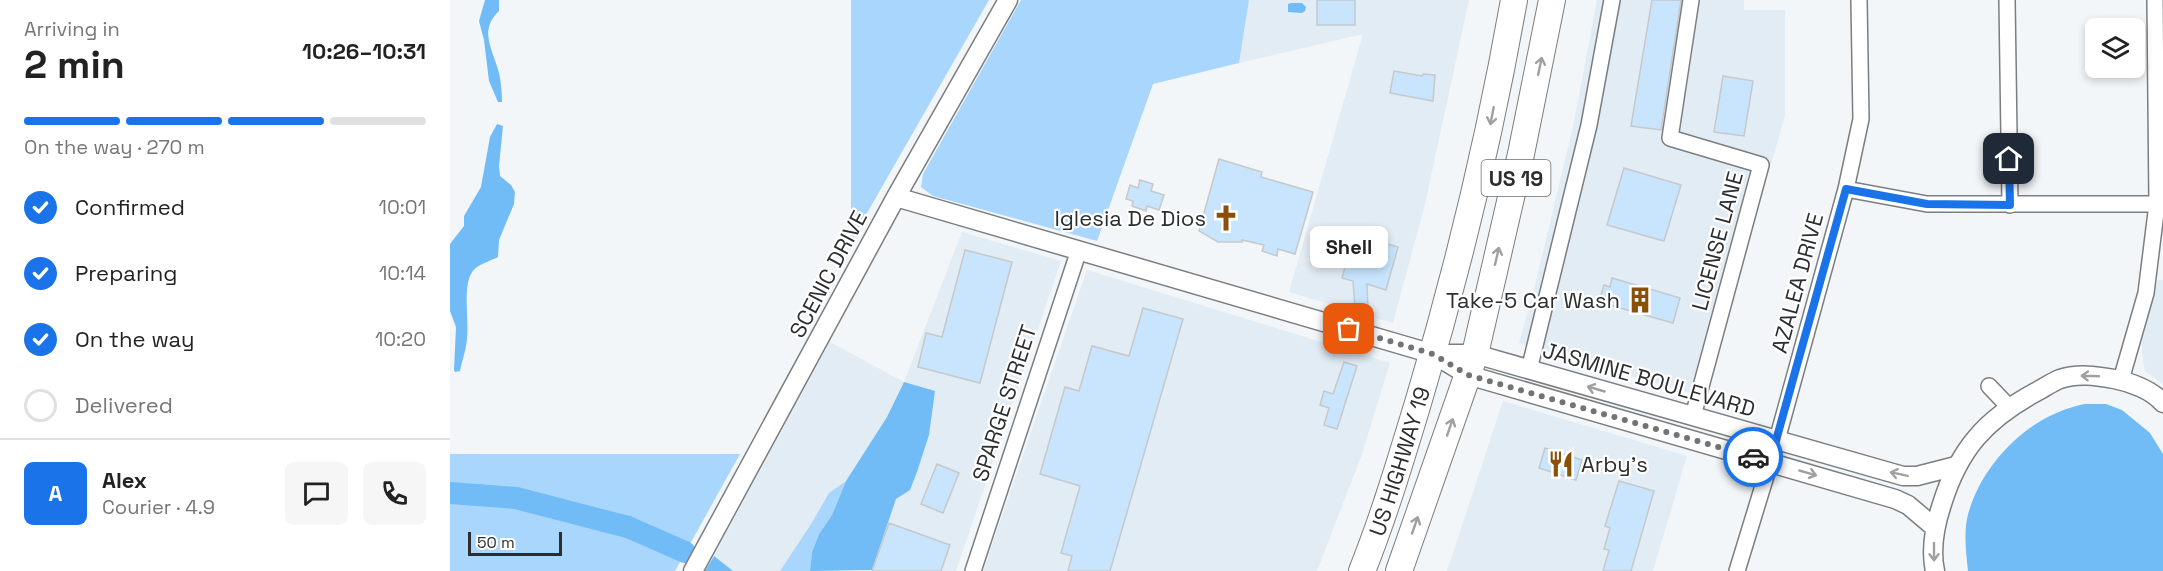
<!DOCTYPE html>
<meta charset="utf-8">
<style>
body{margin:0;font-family:"Space Grotesk",sans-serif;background:#f6f6f6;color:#222;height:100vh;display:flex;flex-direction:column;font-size:22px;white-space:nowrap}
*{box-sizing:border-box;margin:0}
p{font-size:20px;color:#767676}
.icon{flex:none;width:33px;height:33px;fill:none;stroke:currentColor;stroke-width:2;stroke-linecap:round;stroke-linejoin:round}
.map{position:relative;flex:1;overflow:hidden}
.panel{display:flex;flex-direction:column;background:#fff;width:450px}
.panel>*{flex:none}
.fabs{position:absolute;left:1635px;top:18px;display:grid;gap:12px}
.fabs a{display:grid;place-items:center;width:60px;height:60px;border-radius:9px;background:#fff;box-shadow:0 3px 9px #0003;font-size:30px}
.scale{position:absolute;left:18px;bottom:15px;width:94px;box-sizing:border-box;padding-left:6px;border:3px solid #2c2d2e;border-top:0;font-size:16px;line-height:21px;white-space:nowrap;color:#2c2d2e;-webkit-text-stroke:4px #fff;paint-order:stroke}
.pin{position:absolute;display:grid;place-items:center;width:51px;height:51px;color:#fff;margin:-26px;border-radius:12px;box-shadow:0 3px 9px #0006}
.courier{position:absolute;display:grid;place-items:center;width:60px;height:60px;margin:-30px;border:4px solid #1a73e8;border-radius:50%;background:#fff;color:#222;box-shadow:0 2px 8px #0007}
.bubble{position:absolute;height:42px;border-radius:9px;background:#fff;box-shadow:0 3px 9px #0003;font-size:20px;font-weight:700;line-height:42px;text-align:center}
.head em{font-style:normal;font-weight:700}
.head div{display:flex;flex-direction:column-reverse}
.head{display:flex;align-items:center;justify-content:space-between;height:102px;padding:0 24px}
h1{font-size:39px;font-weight:700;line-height:45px}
.bar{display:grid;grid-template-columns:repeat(4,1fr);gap:9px 6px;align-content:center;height:72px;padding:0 24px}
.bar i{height:8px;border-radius:4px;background:#e0e0e0}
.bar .active{background:#1a73e8}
.bar p{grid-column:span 4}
.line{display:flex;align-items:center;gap:15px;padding:0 24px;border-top:2px solid #e0e0e0}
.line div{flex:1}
.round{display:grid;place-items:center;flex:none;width:63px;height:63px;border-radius:9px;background:#f6f6f6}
ol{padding:0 24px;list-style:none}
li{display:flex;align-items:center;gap:18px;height:66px}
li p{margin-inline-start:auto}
li .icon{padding:6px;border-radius:50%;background:#1a73e8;color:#fff;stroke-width:4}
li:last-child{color:#767676}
li i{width:33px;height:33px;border:3px solid #e0e0e0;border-radius:50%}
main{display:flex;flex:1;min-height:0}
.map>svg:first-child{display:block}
</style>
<main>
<section class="panel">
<div class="head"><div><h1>2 min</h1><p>Arriving in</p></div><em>10:26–10:31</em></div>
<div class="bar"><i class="active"></i><i class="active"></i><i class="active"></i><i></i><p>On the way · 270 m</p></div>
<ol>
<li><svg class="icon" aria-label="check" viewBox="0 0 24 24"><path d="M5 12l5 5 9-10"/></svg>Confirmed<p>10:01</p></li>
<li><svg class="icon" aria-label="check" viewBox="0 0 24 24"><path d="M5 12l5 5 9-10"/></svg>Preparing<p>10:14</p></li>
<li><svg class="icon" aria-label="check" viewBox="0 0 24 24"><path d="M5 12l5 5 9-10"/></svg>On the way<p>10:20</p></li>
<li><i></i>Delivered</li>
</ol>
<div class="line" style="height:108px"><b class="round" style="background:#1a73e8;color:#fff">A</b><div><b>Alex</b><p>Courier · 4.9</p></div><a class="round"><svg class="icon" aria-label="chat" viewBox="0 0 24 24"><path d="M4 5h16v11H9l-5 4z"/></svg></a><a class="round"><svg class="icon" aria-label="phone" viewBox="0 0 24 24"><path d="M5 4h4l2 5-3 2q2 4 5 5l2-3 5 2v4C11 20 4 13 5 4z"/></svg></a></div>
</section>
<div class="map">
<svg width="1713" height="571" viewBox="0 0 1713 571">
<rect width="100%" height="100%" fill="#f2f6f8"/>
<path fill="#e2ecf4" d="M799 0H1019L975 204 943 323 839 292 913 34 789 63Z
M1147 0H1294V10H1335V116L1254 397 1069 343 1084 289 1123 127Z
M512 232 611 261 506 571H421L446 499 460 490 479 435 454 382 437 417 396 481 379 493 361 524 330 571H283L278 568 264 556 380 342 454 382Z
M637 270 940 363 912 454 867 571H533Z
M1708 280H1713V384L1695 371 1692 354V338Z
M1053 401 1237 456 1203 571H997Z"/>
<path fill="#a9d6fc" d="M401 0H539L401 241Z
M571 0H799L789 63 703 84 647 241 483 196 471 187 473 174Z
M0 454H290L225 571H0Z
M396 481 382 515 369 534 362 552 360 571H330L361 524 379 493Z"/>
<path fill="#71bcf7" d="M35 0H49V11C28 31 43 49 49 73 51 82 52 92 52 102H48L39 81 34 40 29 21Z
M841 3H852L856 7 855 11 852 13 838 12V4Z
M47 124 53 126 49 166 50 176 61 185 65 192 64 204 49 240 48 257C39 262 26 264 21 274 13 288 19 321 17 339 16 350 12 361 10 371L5 372 4 370 6 327 0 311V244L14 226V216L31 187 40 137Z
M454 382 485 391 479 435 467 472 460 490 446 499 422 570 360 571 362 552 369 534 382 515 396 481 437 417Z
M1635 404H1656L1672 410 1700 433 1713 454V571H1518C1516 552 1513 530 1519 511 1535 459 1582 414 1635 404Z
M264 556 283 571H255Z"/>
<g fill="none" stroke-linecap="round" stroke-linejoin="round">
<path stroke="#71bcf7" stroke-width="22" d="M0 493 66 498 178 527 235 552"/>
</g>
<path fill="#c8e5fd" stroke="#c5c9cb" stroke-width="1.5" d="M867 0H905V25H867Z
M1202 0H1231L1211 130 1181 126Z
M944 71 972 76 973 74 985 75 983 101 940 93Z
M1273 76 1303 81 1294 136 1264 132Z
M769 159 812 172 811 177 863 192 845 254 828 249 827 256 812 251 814 245 792 240V242H768L749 231Z
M1174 168 1231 185 1214 241 1157 225Z
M690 180 703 184 701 191 714 195 709 210 697 206 696 211 682 206 683 201 676 199 680 185 688 188Z
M911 236 948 247 936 290 917 284 918 311 905 308 903 281 892 278 900 250 906 252Z
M515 250 562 262 530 383 468 367 476 333 492 337Z
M1162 278 1230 298 1223 323 1149 302 1154 285 1160 287Z
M693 308 733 319 660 571H618L622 556 611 553 630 486 590 474 615 387 629 391 642 346 679 356Z
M894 362 907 366 887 429 874 425 879 408 870 405 874 391 883 394Z
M1095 448 1132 460 1126 480 1089 468Z
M487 464 509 473 493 513 471 504Z
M1169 481 1204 491 1181 571H1153L1159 550 1154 549 1160 528 1155 526Z
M439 523 500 545 491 571H422Z"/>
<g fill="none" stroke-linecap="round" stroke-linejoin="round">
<g stroke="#7b7e81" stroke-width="18">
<path id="minor" d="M1241 0 1220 138 1311 165 1243 416
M1557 0 1560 205
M1396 189 1477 204H1713
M1079 370 1139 125 1162 0
M1671 380 1696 293 1707 204 1705 0
M1539 386 1559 407
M523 571 629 250
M1287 571 1327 440 1396 189 1411 119 1409 0"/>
</g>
<g stroke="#7b7e81" stroke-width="21">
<path id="tertiary" d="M446 197 983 354 1018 375 1445 499 1458 505 1484 527
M986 354H1025L1453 476H1467L1506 466
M243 571 446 197 558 0
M1485 571C1480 548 1485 525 1492 504 1509 449 1536 419 1586 392 1594 388 1602 382 1610 379 1628 373 1646 376 1664 379 1680 382 1702 390 1713 403"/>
</g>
<g stroke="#7b7e81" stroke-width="28">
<g id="trunk">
<path id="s1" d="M912 571C934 516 951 459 968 403 1008 270 1040 136 1064 0"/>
<path d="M949 571 1025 354 1071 154 1102 0"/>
</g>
</g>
<use href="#minor" stroke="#fff" stroke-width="15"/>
<use href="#tertiary" stroke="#fff" stroke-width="18"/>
<use href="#trunk" stroke="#fff" stroke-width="26"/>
</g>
<defs><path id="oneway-shaft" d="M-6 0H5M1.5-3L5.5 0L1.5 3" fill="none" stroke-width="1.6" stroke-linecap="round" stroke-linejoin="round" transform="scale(1.5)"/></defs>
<g stroke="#a0a0a1">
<use href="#oneway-shaft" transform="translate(1090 66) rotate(-78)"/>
<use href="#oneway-shaft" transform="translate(1042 116) rotate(101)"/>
<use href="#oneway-shaft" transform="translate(1047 256) rotate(-77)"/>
<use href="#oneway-shaft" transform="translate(1640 376) rotate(-178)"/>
<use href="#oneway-shaft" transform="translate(1146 389) rotate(-164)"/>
<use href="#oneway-shaft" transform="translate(1000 427) rotate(-71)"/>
<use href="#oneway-shaft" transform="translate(1358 473) rotate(16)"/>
<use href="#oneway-shaft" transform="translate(1449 474) rotate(-168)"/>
<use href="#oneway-shaft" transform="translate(965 525) rotate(-71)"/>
<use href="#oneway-shaft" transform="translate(1484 552) rotate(90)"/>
</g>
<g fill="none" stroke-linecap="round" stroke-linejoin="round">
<path stroke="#717375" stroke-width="6" stroke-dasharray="0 10.8" d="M899 329 983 354 1018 375 1303 457"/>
<path stroke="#1a73e8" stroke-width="8" d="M1303 457 1320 462 1396 189 1477 204 1560 205 1559 159"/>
</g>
<defs>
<g id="church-bare" transform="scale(2.07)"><path d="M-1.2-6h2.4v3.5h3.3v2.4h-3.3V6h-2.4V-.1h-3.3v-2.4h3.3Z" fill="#895006" stroke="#fff" stroke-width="2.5" paint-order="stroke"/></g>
<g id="building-bare" transform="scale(2.07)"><path d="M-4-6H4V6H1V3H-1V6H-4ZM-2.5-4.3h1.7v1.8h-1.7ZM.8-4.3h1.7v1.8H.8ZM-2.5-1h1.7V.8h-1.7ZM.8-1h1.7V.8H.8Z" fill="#895006" stroke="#fff" stroke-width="2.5" paint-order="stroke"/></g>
<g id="restaurant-bare" transform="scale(2.07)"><path d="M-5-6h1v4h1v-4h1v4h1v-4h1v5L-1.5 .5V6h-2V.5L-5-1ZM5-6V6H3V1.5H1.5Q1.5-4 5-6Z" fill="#895006" stroke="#fff" stroke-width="2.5" paint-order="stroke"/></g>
</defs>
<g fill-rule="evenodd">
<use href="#church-bare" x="776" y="218"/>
<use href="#building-bare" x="1190" y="300"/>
<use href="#restaurant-bare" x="1111" y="464"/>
</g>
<g text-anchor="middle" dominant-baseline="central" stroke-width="4.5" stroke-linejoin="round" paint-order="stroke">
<rect fill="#fff" stroke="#6b6c6d" stroke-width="1.5" x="1031.5" y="160" width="69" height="36" rx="4.5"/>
<g font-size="21" font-weight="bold" fill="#2c2d2e">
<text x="1066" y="178">US 19</text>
</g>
<g font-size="22" fill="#2c2d2e" stroke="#fff" text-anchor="end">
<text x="756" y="218">Iglesia De Dios</text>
<text x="1170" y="300">Take-5 Car Wash</text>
<text x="1131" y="464" text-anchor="start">Arby's</text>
</g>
<g font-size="22" fill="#2c2d2e" stroke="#fff">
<text transform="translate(1267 241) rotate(-75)">LICENSE LANE</text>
<text transform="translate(378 274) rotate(-62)">SCENIC DRIVE</text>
<text transform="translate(1347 283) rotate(-75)">AZALEA DRIVE</text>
<text transform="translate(1199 379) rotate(16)">JASMINE BOULEVARD</text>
<text transform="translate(554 403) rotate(-72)">SPARGE STREET</text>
<text stroke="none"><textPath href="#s1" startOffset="116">US HIGHWAY 19</textPath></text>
</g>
</g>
</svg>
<div class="fabs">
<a><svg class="icon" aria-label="layers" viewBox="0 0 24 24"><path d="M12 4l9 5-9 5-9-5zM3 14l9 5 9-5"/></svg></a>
</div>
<div class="scale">50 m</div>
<div class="pin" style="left:899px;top:329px;background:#ea580c"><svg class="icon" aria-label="bag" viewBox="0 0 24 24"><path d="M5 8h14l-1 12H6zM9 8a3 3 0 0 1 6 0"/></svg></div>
<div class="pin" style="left:1559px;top:159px;background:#1f2937"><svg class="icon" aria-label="home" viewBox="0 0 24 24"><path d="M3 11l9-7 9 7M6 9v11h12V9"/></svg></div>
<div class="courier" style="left:1303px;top:457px"><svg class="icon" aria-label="car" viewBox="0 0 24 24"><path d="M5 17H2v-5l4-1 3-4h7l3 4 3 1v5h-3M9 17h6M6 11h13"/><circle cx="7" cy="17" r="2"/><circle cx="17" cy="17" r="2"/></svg></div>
<div class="bubble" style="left:860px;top:226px;width:78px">Shell</div>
</div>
</main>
